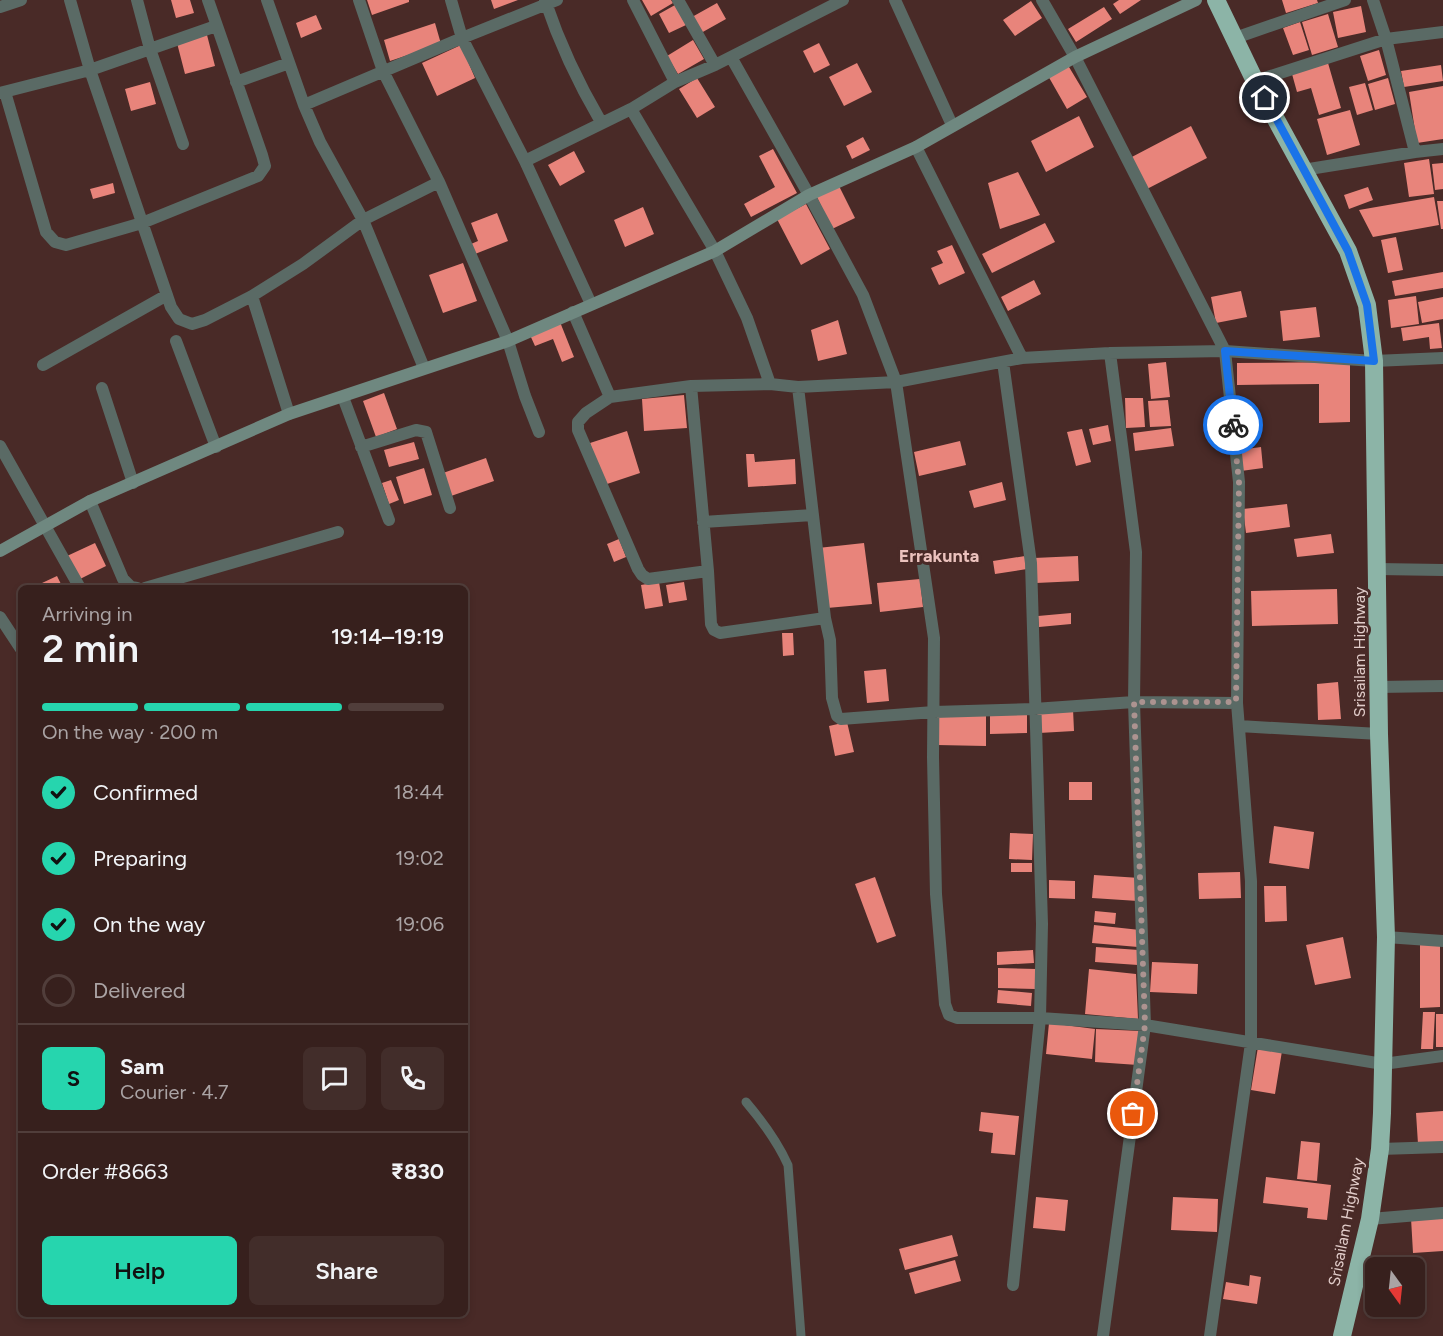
<!DOCTYPE html>
<meta charset="utf-8">
<style>
body{margin:0;font-family:Figtree,sans-serif;background:#422d2a;color:#f1f3f6;height:100vh;display:flex;flex-direction:column;font-size:22px;white-space:nowrap}
*{box-sizing:border-box;margin:0}
p{font-size:20px;color:#aaa3a4}
.icon{flex:none;width:33px;height:33px;fill:none;stroke:currentColor;stroke-width:2;stroke-linecap:round;stroke-linejoin:round}
.map{position:relative;flex:1;overflow:hidden}
.details{position:absolute;left:18px;top:585px;width:450px;height:732px;display:flex;flex-direction:column;background:#37201d;border-radius:9px;box-shadow:0 3px 9px #0003,0 0 0 2px #513e3b}
.details>*{flex:none}
.needle{width:39px;rotate:165deg}
.buttons{position:absolute;left:1365px;top:1257px;display:grid;gap:12px}
.buttons a{display:grid;place-items:center;width:60px;height:60px;border-radius:9px;background:#37201d;box-shadow:0 3px 9px #0003,0 0 0 2px #513e3b;font-size:30px}
.pin{position:absolute;display:grid;place-items:center;width:51px;height:51px;color:#fff;margin:-26px;border:3px solid #fff;border-radius:50%;box-shadow:0 2px 6px #0007}
.courier{position:absolute;display:grid;place-items:center;width:60px;height:60px;margin:-30px;border:4px solid #1a73e8;border-radius:50%;background:#fff;color:#222;box-shadow:0 2px 8px #0007}
.summary em{font-style:normal;font-weight:600}
.summary div{display:flex;flex-direction:column-reverse}
.summary{display:flex;align-items:center;justify-content:space-between;height:102px;padding:0 24px}
h1{font-size:39px;font-weight:600;line-height:45px}
.bar{display:grid;grid-template-columns:repeat(4,1fr);gap:9px 6px;align-content:center;height:72px;padding:0 24px}
.bar i{height:8px;border-radius:4px;background:#513e3b}
.bar .on{background:#26d5ae}
.bar p{grid-column:span 4}
.line{display:flex;align-items:center;gap:15px;padding:0 24px;border-top:2px solid #513e3b}
.line div{flex:1}
.round{display:grid;place-items:center;flex:none;width:63px;height:63px;border-radius:9px;background:#422d2a}
ol{padding:0 24px;list-style:none}
li{display:flex;align-items:center;gap:18px;height:66px}
li p{margin-inline-start:auto}
li .icon{padding:6px;border-radius:50%;background:#26d5ae;color:#111;stroke-width:4}
li:last-child{color:#aaa3a4}
li i{width:33px;height:33px;border:3px solid #513e3b;border-radius:50%}
.cta{display:flex;gap:12px;margin-top:auto;padding:12px 24px}
.cta a{flex:1;height:69px;border-radius:9px;background:#26d5ae;color:#111;font-size:24px;font-weight:600;line-height:69px;text-align:center}
.cta a+a{background:#422d2a;color:#f1f3f6}
.map>svg:first-child{display:block}
</style>
<div class="map">
<svg width="1443" height="1336" viewBox="0 0 1443 1336">
<rect width="100%" height="100%" fill="#492a27"/>
<path fill="#e8847b" d="M171 0H190L194 13 176 18Z
M367 0H409V2L372 15Z
M491 0H518L494 9Z
M642 0H671L673 3 651 16Z
M1119 0H1141L1120 14 1113 4Z
M1282 0H1317L1318 3 1286 13Z
M1031 1 1042 18 1015 36 1003 20Z
M717 3 726 19 701 33 692 17Z
M675 5 686 25 669 33 659 14Z
M1361 6 1366 32 1338 38 1333 12Z
M1104 7 1112 19 1076 42 1068 29Z
M1328 14 1338 47 1312 55 1302 22Z
M316 15 322 29 301 38 296 23Z
M1300 22 1309 50 1293 55 1283 28Z
M435 23 441 44 390 61 384 40Z
M207 35 215 66 185 74 177 43Z
M693 40 704 59 678 74 667 56Z
M819 43 830 65 814 73 803 51Z
M461 45 475 78 437 96 422 63Z
M1379 50 1386 75 1368 81 1360 56Z
M1066 62 1087 97 1067 109 1047 74Z
M857 63 872 92 844 106 829 77Z
M1328 63 1341 108 1319 115 1311 88 1297 92 1292 74Z
M1441 65 1443 81 1404 87 1401 71Z
M697 78 715 107 697 118 679 89Z
M1388 78 1395 104 1375 110 1368 84Z
M150 82 156 104 131 111 125 89Z
M1365 83 1373 110 1357 115 1349 87Z
M1443 86V139L1417 143 1409 92Z
M1350 110 1360 145 1327 155 1317 119Z
M1079 116 1094 147 1046 172 1031 141Z
M1191 126 1207 158 1145 190 1128 159Z
M863 137 870 150 852 159 846 146Z
M773 149 797 193 751 217 744 204 775 187 759 156Z
M574 151 585 172 560 186 548 165Z
M1429 159 1434 194 1409 197 1404 163Z
M1443 163V189L1435 190 1432 164Z
M1018 172 1040 215 1000 229 988 183Z
M113 183 115 193 93 199 90 189Z
M838 184 855 218 832 229 816 195Z
M1368 187 1373 200 1349 209 1344 195Z
M1434 197 1439 225 1373 237 1359 210Z
M1437 201H1443V229H1441Z
M806 204 830 249 801 265 777 219Z
M643 207 654 234 625 247 614 220Z
M497 213 508 241 475 254 471 244 478 241 471 223Z
M1045 223 1055 242 992 273 982 254Z
M1396 237 1403 270 1388 273 1381 240Z
M952 245 965 273 939 285 931 268 943 263 937 251Z
M463 263 477 301 443 313 429 275Z
M1443 272V288L1395 296 1392 281Z
M1034 280 1041 294 1008 311 1001 297Z
M1241 291 1247 317 1216 323 1211 297Z
M1416 296 1419 324 1391 328 1388 300Z
M1443 297V319L1422 323 1418 302Z
M1316 307 1320 337 1283 341 1280 311Z
M838 320 847 354 818 361 811 330Z
M560 322 574 357 562 362 553 339 535 346 530 335Z
M1439 323 1442 348 1430 349 1429 337 1403 341 1401 328Z
M1166 362 1170 397 1151 399 1148 364Z
M1350 362V422L1319 423V384L1237 385V363Z
M384 393 397 429 376 437 363 401Z
M684 395 687 428 644 431 642 399Z
M1125 398H1143L1145 427 1126 428Z
M1168 400 1171 426 1150 427 1148 401Z
M1108 425 1111 441 1093 445 1089 429Z
M1171 428 1174 446 1135 451 1133 433Z
M1082 429 1091 462 1076 466 1067 432Z
M627 431 640 473 604 485 590 443Z
M960 441 966 465 919 476 914 452Z
M414 442 419 459 389 467 384 450Z
M1261 447 1263 468 1241 471 1239 450Z
M746 454H754L755 462 795 459 796 484 748 487Z
M486 458 494 481 451 496 443 473Z
M424 468 432 495 404 504 396 477Z
M391 480 399 500 389 504 382 483Z
M1002 482 1006 500 974 508 969 491Z
M1287 504 1290 527 1246 533 1243 509Z
M1331 534 1334 553 1297 557 1294 539Z
M619 539 626 557 614 562 607 544Z
M95 543 106 566 78 580 67 556Z
M864 543 872 604 827 608 818 548Z
M1025 556 1027 569 995 574 993 561Z
M1078 556 1079 581 1036 583 1034 558Z
M57 576 63 588H45L42 583Z
M920 579 923 607 880 612 877 583Z
M659 582 663 606 645 609 641 585Z
M684 582 687 600 669 603 666 585Z
M1337 589 1338 624 1252 626 1251 591Z
M1071 613V624L1039 627 1038 616Z
M782 633H793L794 655 783 656Z
M886 669 889 701 867 703 864 671Z
M1338 682 1341 719 1318 720 1317 684Z
M1073 709 1074 731 1039 733 1037 711Z
M1027 711V733L990 734V713Z
M937 714 986 715V746L937 745Z
M847 722 854 752 835 756 829 726Z
M1069 782H1092V800H1069Z
M1274 826 1314 832 1309 869 1269 863Z
M1010 833 1033 834 1032 860 1009 859Z
M1011 863H1032V872H1011Z
M1240 872 1241 898 1199 899 1198 873Z
M1094 875 1140 878 1138 901 1092 898Z
M875 877 896 936 877 943 855 884Z
M1049 880 1075 881V899L1049 898Z
M1264 886H1286L1287 921 1265 922Z
M1095 911 1116 913 1115 924 1094 922Z
M1094 925 1140 930 1138 947 1092 943Z
M1343 937 1351 978 1315 985 1306 945Z
M1420 944 1440 945V1007L1420 1008Z
M1096 947 1139 950 1138 965 1095 962Z
M1033 950 1034 963 997 965V952Z
M1152 962 1198 964 1197 994 1150 992Z
M998 968 1036 969 1035 989 998 988Z
M1089 969 1136 974 1138 1019 1085 1014Z
M998 990 1032 993 1031 1006 997 1003Z
M1423 1012H1435L1433 1049H1421Z
M1436 1014H1443V1047H1436Z
M1049 1023 1095 1029 1092 1059 1046 1054Z
M1096 1029 1140 1031 1138 1065 1095 1062Z
M1258 1047 1282 1051 1275 1094 1251 1090Z
M1443 1111V1143L1418 1144 1416 1113Z
M981 1112 1019 1116 1015 1155 991 1153 993 1133 979 1131Z
M1301 1141 1320 1143 1317 1181 1297 1179Z
M1266 1177 1331 1185 1327 1220 1307 1218 1308 1208 1263 1203Z
M1036 1197 1068 1200 1065 1231 1033 1228Z
M1173 1197 1218 1199 1217 1232 1171 1230Z
M1443 1216V1251L1413 1253 1411 1218Z
M952 1235 958 1256 905 1270 899 1249Z
M955 1260 961 1281 915 1294 909 1273Z
M1250 1275 1261 1277 1257 1304 1223 1299 1226 1282 1249 1286Z"/>
<g fill="none" stroke-linecap="round" stroke-linejoin="round">
<path stroke="#5a6a65" stroke-width="9" d="M746 1102C763 1122 777 1141 788 1165L801 1336"/>
<path stroke="#5a6a65" stroke-width="12" d="M70 0 90 70 216 26
M137 0 150 49 183 144
M267 0 304 105 320 142 363 220 424 368
M359 0 383 71 439 182 508 341 525 396 539 432
M451 0 462 38 525 161 591 304
M545 0C560 45 577 81 601 122
M633 0 675 82
M678 0 715 65
M895 0 952 125
M1042 0 1075 57 1225 351 1239 482 1237 703 1251 881V1043L1210 1336
M1373 0 1386 39 1415 152
M0 7 21 0
M1235 38 1345 0
M731 57 809 195 863 295 896 382 934 638 933 757 936 894 945 1004 949 1015 957 1018H1040L1145 1025 1383 1064 1443 1056
M1255 81 1386 39 1443 32
M236 82 289 63
M5 92 46 232 55 242 66 245 142 223 258 176 265 166 262 155 208 0
M0 93 90 70 171 307 179 319 192 324 205 320 252 296 303 264 363 220 439 182
M304 105 462 38 557 0
M631 109 715 251 747 318 770 384
M916 147 1022 358
M525 161 631 109 675 82 715 65 843 0
M1303 170 1415 152 1443 149
M252 296 289 414
M573 312 610 397 691 386 770 384 798 387 896 382 1022 358 1110 353 1225 351 1374 361 1443 358
M176 341 216 447
M1003 362 1031 563 1042 924 1040 1018 1013 1285
M43 365 167 295
M691 386 708 571 711 624 714 630 720 633 825 618
M798 387 825 618 830 640 832 698 837 716 841 719 934 712 1034 709 1134 702 1237 703
M102 388 133 483
M343 397 389 520
M610 397 586 413 578 422V430L638 569 642 575 648 579 708 571
M0 446 80 588
M361 447 416 430 426 432 450 508
M90 501 123 579 131 587 137 588
M703 522 813 515
M1378 569 1443 570
M145 588 338 532
M0 617 21 649
M1378 687 1443 686
M1239 726 1379 734
M1386 937 1443 941
M1380 1149 1443 1147
M1370 1219 1443 1213
M1103 1336 1145 1025 1134 702 1136 552 1110 353"/>
<path stroke="#6f8880" stroke-width="12" d="M0 551 90 501 289 414 508 341 715 251 809 195 916 147 1075 57 1196 0"/>
<path stroke="#8cb4a7" stroke-width="18" d="M1216 0 1255 81 1348 251 1367 305 1374 361 1379 734 1386 937 1382 1113 1380 1149 1370 1219 1342 1336"/>
</g>
<g fill="none" stroke-linecap="round" stroke-linejoin="round">
<path stroke="#ac9390" stroke-width="6" stroke-dasharray="0 10.8" d="M1133 1114 1145 1025 1134 702H1236L1239 482 1233 425"/>
<path stroke="#1a73e8" stroke-width="8" d="M1233 425 1225 351 1374 361 1367 305 1348 251 1265 98"/>
</g>
<g text-anchor="middle" dominant-baseline="central" stroke-width="6" stroke-linejoin="round" paint-order="stroke">
<g font-size="16" fill="#e1ccc9" stroke="#492a27">
<text transform="translate(1359 652) rotate(-90)">Srisailam Highway</text>
<text transform="translate(1346 1222) rotate(-79)">Srisailam Highway</text>
</g>
<g font-size="18" font-weight="bold" fill="#ebc2bd" stroke="#492a27">
<text x="939" y="556">Errakunta</text>
</g>
</g>
</svg>
<div class="buttons">
<a><svg class="needle" viewBox="-14 -14 28 28"><path d="M0-13l5 13h-10z" fill="#e53935"/><path d="M0 13l5-13h-10z" fill="#aaa3a4"/></svg></a>
</div>
<div class="pin" style="left:1133px;top:1114px;background:#ea580c"><svg class="icon" aria-label="bag" viewBox="0 0 24 24"><path d="M5 8h14l-1 12H6zM9 8a3 3 0 0 1 6 0"/></svg></div>
<div class="pin" style="left:1265px;top:98px;background:#1f2937"><svg class="icon" aria-label="home" viewBox="0 0 24 24"><path d="M3 11l9-7 9 7M6 9v11h12V9"/></svg></div>
<div class="courier" style="left:1233px;top:425px"><svg class="icon" aria-label="bike" viewBox="0 0 24 24"><circle cx="6" cy="16" r="4"/><circle cx="18" cy="16" r="4"/><path d="M6 16l4-8h5l3 8M10 8l3 8H6M13 5h3"/></svg></div>
<section class="details">
<div class="summary"><div><h1>2 min</h1><p>Arriving in</p></div><em>19:14–19:19</em></div>
<div class="bar"><i class="on"></i><i class="on"></i><i class="on"></i><i></i><p>On the way · 200 m</p></div>
<ol>
<li><svg class="icon" aria-label="check" viewBox="0 0 24 24"><path d="M5 12l5 5 9-10"/></svg>Confirmed<p>18:44</p></li>
<li><svg class="icon" aria-label="check" viewBox="0 0 24 24"><path d="M5 12l5 5 9-10"/></svg>Preparing<p>19:02</p></li>
<li><svg class="icon" aria-label="check" viewBox="0 0 24 24"><path d="M5 12l5 5 9-10"/></svg>On the way<p>19:06</p></li>
<li><i></i>Delivered</li>
</ol>
<div class="line" style="height:108px"><b class="round" style="background:#26d5ae;color:#111">S</b><div><b>Sam</b><p>Courier · 4.7</p></div><a class="round"><svg class="icon" aria-label="chat" viewBox="0 0 24 24"><path d="M4 5h16v11H9l-5 4z"/></svg></a><a class="round"><svg class="icon" aria-label="phone" viewBox="0 0 24 24"><path d="M5 4h4l2 5-3 2q2 4 5 5l2-3 5 2v4C11 20 4 13 5 4z"/></svg></a></div>
<div class="line" style="height:78px"><div>Order #8663</div><b>₹830</b></div>
<div class="cta"><a>Help</a><a>Share</a></div>
</section>
</div>
